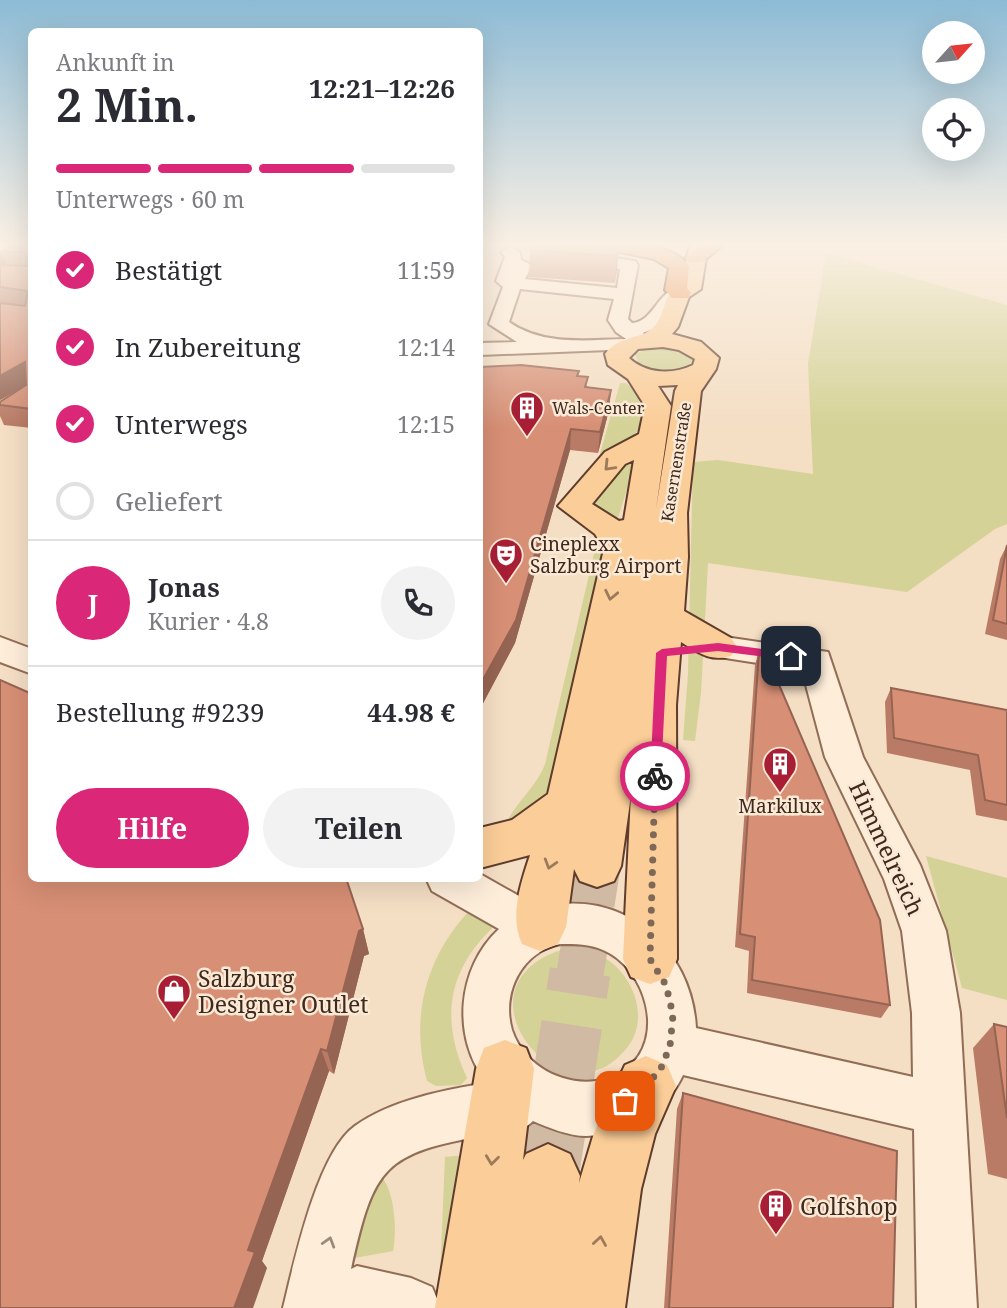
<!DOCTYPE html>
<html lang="de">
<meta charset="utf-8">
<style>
body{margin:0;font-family:"Noto Serif",serif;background:#f2f2f3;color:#2b2b33;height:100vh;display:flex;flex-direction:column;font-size:26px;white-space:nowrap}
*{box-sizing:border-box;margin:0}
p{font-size:23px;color:#7c7c81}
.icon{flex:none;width:38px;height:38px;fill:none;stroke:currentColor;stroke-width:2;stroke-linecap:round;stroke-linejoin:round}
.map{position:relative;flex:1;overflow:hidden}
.sheet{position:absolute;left:28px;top:28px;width:455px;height:854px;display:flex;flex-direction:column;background:#fff;border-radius:10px;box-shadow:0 7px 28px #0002}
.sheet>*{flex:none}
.needle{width:46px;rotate:63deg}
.buttons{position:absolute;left:922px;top:21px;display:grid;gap:14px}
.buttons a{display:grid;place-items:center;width:63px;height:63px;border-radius:50%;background:#fff;box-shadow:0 7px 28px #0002;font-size:35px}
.pin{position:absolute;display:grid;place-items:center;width:60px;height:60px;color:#fff;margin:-30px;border-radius:14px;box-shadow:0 4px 10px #0006}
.courier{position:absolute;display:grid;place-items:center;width:70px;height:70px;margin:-35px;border:5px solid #db2777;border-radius:50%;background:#fff;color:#222;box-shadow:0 2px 9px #0007}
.summary em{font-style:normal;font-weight:700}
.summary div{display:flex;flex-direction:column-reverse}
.summary{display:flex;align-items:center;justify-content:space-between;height:119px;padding:0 28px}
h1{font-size:46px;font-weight:700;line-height:52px}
.bar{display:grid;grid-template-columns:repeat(4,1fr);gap:10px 7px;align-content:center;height:84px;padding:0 28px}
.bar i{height:9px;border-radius:5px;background:#e1e1e2}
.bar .on{background:#db2777}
.bar p{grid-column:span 4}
.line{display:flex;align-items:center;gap:18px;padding:0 28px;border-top:2px solid #e1e1e2}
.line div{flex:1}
.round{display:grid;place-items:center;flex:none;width:74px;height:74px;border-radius:37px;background:#f2f2f3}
ol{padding:0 28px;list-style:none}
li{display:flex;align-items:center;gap:21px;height:77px}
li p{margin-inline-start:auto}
li .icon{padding:7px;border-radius:50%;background:#db2777;color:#fff;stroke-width:4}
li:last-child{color:#7c7c81}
li i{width:38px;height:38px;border:4px solid #e1e1e2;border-radius:50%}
.cta{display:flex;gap:14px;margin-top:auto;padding:14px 28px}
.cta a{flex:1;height:80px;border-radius:42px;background:#db2777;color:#fff;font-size:28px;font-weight:700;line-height:80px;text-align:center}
.cta a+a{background:#f2f2f3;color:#2b2b33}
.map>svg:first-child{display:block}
</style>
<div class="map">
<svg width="1007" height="1308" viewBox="0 0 1007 1308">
<rect width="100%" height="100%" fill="#f4dec4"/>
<path fill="#d4d296" d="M826 253 1007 305V524L995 529 907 592 708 563 701 693 695 741 683 740 688 674 693 462 718 460 813 474 808 364Z
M654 346 674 347 689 354 692 361C680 376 653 372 638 363L635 354Z
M620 383H626L636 391 644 420 631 440 596 468Z
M638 453 616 525 585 499Z
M599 532 606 545 550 787 539 803 507 824C509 810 537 787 545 764Z
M926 856 1007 878V1000L962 988Z
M470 910 498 923C448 967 439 1018 467 1078L461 1085 436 1086 427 1081C410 1018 425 958 470 910Z
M561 950C576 950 590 950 603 957 634 974 651 1020 626 1049 562 1128 448 987 561 950Z
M465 1155 444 1280 440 1277 445 1157Z
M382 1177C395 1194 397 1230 393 1251L349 1259 346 1231Z"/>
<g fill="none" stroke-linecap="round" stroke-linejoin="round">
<path stroke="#d0baa3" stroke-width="47" stroke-dasharray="47 24" stroke-linecap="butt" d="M580 974 597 866"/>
<path stroke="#d0baa3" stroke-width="61" stroke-dasharray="61 31" stroke-linecap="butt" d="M548 1176 580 972"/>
<g stroke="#916d57" stroke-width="4">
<path id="minor" d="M509 247 520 252 521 260 532 265 525 279 617 288 620 269 575 262 567 257 575 252 635 261 638 265 628 319 632 323C656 322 659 282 686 289L689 293 658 327 643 333 649 341 634 349 480 355V343L517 342 489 324 503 287 496 281 505 257 501 252ZM520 289 614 299 608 320 616 332 626 339C587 340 543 346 509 322Z
M718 636 828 652 863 757 920 865 946 931 960 1013 977 1308H917L914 1129 683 1075C667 1111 626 1134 586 1136 569 1136 549 1128 533 1121 523 1132 503 1132 488 1135 383 1153 374 1166 351 1269L357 1266 411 1278 432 1287 441 1308H283C294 1263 317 1153 355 1126 391 1100 444 1090 487 1083 451 1038 457 968 499 929L432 891 426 878H480V874L540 908C621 886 692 947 696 1028L913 1077 912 1013 902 931 884 879 825 757 802 670 706 655 702 647 706 639ZM561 944C575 944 590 944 603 950 646 968 667 1039 626 1069 588 1097 527 1076 512 1030 501 993 522 951 561 944Z
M0 637 32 649V674L0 662Z"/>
</g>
<g stroke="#5f3c2c" stroke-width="4">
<path id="major" d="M690 245H708L701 289 689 297 678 327 672 334 701 342 719 358 716 369 701 391 687 513 688 557 684 611 731 638 737 647 731 656C711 662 699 653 681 642L676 705 677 959 669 977 650 984 631 977 623 959 631 795 621 866 614 881 597 887 580 881 574 869 566 927 558 944 540 951 522 944C509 916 521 883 530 855L480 868V828L512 820 548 794 604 549 595 534 558 506 605 452 639 434 645 406 628 379 608 365 605 354C619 334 645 341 657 323 666 310 664 292 680 285ZM663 347 679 350 695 359 693 365C673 375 646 374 629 358L638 349ZM678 385 675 391 656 509 671 406 658 386ZM634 460 624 520 619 521 592 504 625 464Z
M505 1040 526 1048 534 1069 523 1160 526 1154 548 1144 570 1154 580 1176 579 1183 594 1133 625 1065 646 1056 667 1065 676 1086 655 1134 641 1189 625 1308H435L476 1069 484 1048Z"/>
</g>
<g stroke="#5f3c2c" stroke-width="4">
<path id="highway" d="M604 245C632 245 670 241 689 266L687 288 691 293 688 298H672L665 290 669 268 654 259 606 249Z
M702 245H723L702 262H688L685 258Z"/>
</g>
<use href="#minor" fill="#fdedd9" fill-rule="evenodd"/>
<use href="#major" fill="#fbcd98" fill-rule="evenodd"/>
<use href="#highway" fill="#ed8d4b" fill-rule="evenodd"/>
</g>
<path fill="#b97b65" d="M32 245V428L4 425 0 416V402L18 390 0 400V252Z
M619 245 615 283 529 277 530 250Z
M480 366 579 371 578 376 588 387 611 390 609 410 598 453 570 450 515 643 480 709Z
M1007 545V640L985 634 1000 559Z
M759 651 890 1005 881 1018 747 993 749 951 735 947 755 665Z
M891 688 1007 710V821L976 815 970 770 887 753 885 702Z
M363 929 369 954 364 956 334 1074 329 1071 262 1261 267 1268 0 1308Z
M994 1024 1007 1027V1179L988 1174 973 1048Z
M683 1093 893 1308H664L677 1109Z"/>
<path fill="#966452" d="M619 245 617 271 615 283 617 256Z
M1 252 8 268 0 269V254Z
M25 362 32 382 0 400V376Z
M611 390 609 410 598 453 600 432Z
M571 429 570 450 515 643 480 709V685Z
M363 929 369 954 364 956 334 1074 327 1051 359 931Z
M321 1049 329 1071 262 1261 267 1268 253 1308H234L248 1250Z"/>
<path fill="#d78f75" stroke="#966452" stroke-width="2" d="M13 245H32V409L0 405V402L26 385 25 362 0 376V303L25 306 28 291 0 287V263L1 265 28 266 26 252H1L0 254V252Z
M531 245H619L617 256 530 250Z
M521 365 579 371 577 376 588 377 585 387 611 390 600 432 571 429 516 620 480 685V366V367Z
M1007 545V624L993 620Z
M759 651 765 652 880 920 890 1005 752 980 755 937 740 934Z
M0 680 32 694V878H346L363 929 359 931 327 1051 321 1049 248 1250 255 1252 234 1308H0Z
M891 688 1007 710V805L985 800 978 755 894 738Z
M994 1024 1007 1027V1118Z
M683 1093 897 1151 893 1308H669Z"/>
<defs><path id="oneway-chevron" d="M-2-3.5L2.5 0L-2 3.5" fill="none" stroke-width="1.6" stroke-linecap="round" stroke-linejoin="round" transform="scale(1.75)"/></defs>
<g stroke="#9d7a5a">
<use href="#oneway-chevron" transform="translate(609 466) rotate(134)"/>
<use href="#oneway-chevron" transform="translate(611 595) rotate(102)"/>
<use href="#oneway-chevron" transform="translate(550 864) rotate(107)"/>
<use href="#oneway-chevron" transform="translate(492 1160) rotate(97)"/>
<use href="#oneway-chevron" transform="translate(600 1241) rotate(-81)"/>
</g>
<use stroke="#9e8a7b" href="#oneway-chevron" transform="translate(329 1242) rotate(-73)"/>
<linearGradient id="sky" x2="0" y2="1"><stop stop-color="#8dbbd5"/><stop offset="0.57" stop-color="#faf0e4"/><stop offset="1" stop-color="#faf0e4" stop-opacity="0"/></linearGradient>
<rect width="1007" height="428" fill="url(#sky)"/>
<path fill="#db2777" d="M718 643 791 653 796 656 791 660 718 651 667 656 661 776 659 780H650L656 653 662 649Z"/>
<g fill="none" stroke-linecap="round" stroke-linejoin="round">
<path stroke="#7e6857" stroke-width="7" stroke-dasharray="0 12.6" d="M625 1101 646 1086 661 1068 670 1046 673 1015 666 985 650 959 655 776"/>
</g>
<defs>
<g id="building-pin" transform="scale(1.75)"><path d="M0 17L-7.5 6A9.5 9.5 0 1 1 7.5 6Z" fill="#a81f35" stroke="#fae9d5"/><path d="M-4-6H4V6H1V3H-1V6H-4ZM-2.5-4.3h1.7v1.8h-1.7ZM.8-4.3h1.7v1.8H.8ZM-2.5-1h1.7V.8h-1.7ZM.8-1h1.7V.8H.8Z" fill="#fff"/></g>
<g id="theatre-pin" transform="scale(1.75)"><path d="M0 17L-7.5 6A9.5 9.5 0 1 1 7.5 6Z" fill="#a81f35" stroke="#fae9d5"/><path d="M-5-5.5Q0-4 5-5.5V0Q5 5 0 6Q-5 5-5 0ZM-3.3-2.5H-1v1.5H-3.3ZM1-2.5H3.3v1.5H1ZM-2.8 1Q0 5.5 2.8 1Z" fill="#fff"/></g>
<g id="shop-pin" transform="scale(1.75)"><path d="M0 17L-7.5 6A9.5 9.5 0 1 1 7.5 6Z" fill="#a81f35" stroke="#fae9d5"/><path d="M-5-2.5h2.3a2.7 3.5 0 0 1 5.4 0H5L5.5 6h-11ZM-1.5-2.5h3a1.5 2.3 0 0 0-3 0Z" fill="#fff"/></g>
</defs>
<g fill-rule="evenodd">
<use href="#building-pin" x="527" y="408"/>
<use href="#theatre-pin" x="506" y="555"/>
<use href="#building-pin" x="780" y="764"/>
<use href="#shop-pin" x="174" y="991"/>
<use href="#building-pin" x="776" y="1206"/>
</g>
<g text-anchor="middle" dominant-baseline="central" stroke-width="5" stroke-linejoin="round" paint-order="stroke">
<g font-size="16" fill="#3f281d" stroke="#fae9d5" text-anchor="start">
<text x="552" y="408">Wals-Center</text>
</g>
<g font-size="16" fill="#3f281d" stroke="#fae9d5">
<text transform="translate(676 462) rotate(-81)">Kasernenstraße</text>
</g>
<g font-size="19" fill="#3f281d" stroke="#fae9d5" text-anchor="start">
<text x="530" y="544">Cineplexx<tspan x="530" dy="22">Salzburg Airport</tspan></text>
<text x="780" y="806" text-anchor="middle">Markilux</text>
</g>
<g font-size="23" fill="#3f281d" stroke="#fae9d5">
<text transform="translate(887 848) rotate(65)">Himmelreich</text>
</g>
<g font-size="23" fill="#3f281d" stroke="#fae9d5" text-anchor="start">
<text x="198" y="978">Salzburg<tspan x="198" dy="26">Designer Outlet</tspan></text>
<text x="800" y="1206">Golfshop</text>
</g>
</g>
</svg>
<div class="buttons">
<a><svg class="needle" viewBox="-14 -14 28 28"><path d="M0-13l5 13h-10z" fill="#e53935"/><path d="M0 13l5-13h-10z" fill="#7c7c81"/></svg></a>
<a><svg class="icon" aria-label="locate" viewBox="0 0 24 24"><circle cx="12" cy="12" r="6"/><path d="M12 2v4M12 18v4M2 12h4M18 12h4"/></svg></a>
</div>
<div class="pin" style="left:625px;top:1101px;background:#ea580c"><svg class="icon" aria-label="bag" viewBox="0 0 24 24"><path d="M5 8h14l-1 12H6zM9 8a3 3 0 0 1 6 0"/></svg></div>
<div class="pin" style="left:791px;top:656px;background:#1f2937"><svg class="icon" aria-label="home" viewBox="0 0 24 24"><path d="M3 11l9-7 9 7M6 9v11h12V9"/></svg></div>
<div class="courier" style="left:655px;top:776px"><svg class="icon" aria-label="bike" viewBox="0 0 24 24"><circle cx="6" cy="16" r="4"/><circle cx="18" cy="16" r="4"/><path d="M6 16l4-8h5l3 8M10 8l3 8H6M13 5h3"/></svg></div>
<section class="sheet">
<div class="summary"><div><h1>2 Min.</h1><p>Ankunft in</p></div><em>12:21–12:26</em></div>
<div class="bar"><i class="on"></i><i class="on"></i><i class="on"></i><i></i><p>Unterwegs · 60 m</p></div>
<ol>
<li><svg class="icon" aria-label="check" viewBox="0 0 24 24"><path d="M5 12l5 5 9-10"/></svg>Bestätigt<p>11:59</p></li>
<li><svg class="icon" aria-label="check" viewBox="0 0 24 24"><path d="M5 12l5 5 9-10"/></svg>In Zubereitung<p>12:14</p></li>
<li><svg class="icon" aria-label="check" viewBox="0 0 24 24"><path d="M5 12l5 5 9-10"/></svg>Unterwegs<p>12:15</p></li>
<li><i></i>Geliefert</li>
</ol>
<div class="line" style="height:126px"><b class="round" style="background:#db2777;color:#fff">J</b><div><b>Jonas</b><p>Kurier · 4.8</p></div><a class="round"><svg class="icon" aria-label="phone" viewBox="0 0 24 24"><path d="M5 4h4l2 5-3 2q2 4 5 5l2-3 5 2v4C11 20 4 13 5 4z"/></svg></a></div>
<div class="line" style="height:91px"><div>Bestellung #9239</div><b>44.98 €</b></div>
<div class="cta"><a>Hilfe</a><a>Teilen</a></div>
</section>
</div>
